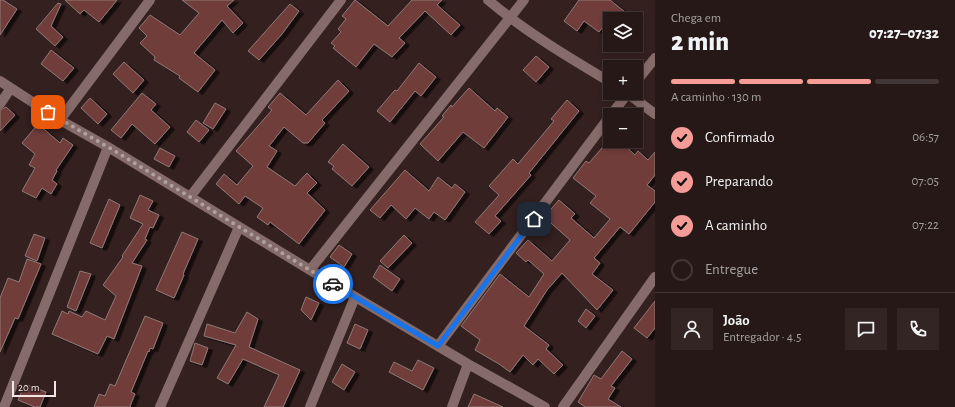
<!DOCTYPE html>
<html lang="pt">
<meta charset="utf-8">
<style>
body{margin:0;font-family:"Alegreya Sans",sans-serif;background:#322524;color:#f1f3f6;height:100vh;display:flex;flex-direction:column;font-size:15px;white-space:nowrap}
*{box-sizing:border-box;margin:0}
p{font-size:13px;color:#a4a0a1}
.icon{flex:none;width:22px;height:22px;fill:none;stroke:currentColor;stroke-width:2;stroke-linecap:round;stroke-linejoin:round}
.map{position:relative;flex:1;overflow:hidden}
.drawer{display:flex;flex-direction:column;background:#261817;width:300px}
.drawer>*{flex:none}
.controls{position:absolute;left:603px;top:12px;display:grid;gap:8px}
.controls a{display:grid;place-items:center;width:40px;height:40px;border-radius:0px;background:#261817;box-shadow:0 2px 6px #0003,0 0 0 1px #423736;font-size:20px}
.scale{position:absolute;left:12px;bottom:10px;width:44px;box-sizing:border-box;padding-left:4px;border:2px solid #f3e6e5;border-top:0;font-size:11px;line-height:14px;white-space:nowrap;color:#f3e6e5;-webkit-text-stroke:3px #33201f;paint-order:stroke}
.pin{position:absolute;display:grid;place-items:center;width:34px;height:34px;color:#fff;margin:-17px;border-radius:8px;box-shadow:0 2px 6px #0006}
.courier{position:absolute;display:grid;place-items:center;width:40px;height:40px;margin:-20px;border:3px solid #1a73e8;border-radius:50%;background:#fff;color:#222;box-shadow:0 1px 5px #0007}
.headline em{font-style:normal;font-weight:800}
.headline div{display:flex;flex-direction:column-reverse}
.headline{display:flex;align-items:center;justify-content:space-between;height:68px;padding:0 16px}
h1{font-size:26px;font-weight:800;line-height:30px}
.bar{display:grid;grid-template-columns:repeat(4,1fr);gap:6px 4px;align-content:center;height:48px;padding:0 16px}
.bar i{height:5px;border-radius:3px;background:#423736}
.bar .current{background:#f59c96}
.bar p{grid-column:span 4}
.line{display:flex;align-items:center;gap:10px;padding:0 16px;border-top:1px solid #423736}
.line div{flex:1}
.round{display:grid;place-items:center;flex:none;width:42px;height:42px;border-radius:0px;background:#322524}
ol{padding:0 16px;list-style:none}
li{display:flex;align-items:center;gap:12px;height:44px}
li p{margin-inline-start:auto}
li .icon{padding:4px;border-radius:50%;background:#f59c96;color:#111;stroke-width:4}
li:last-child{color:#a4a0a1}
li i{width:22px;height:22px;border:2px solid #423736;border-radius:50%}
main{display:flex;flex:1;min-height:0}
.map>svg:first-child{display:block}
</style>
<main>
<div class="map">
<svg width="655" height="407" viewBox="0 0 655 407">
<defs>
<filter id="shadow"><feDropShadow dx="4.5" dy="2.5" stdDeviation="0" flood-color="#0009"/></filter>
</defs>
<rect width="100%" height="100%" fill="#33201f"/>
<path fill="#713e3b" stroke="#8f7876" filter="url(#shadow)" d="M0 0H3L17 9 0 35Z
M65 0H117L99 22 84 10 80 14Z
M182 0H234L227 6 243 23 233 33 222 20 194 53 215 70 198 92 179 78 180 76 154 60 155 57 140 43 147 36 139 28 150 15 180 35 199 13Z
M355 0 388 26 412 0H442L437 5 460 25 451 35 425 11 399 38 405 43 392 57 374 44 356 67 333 48 335 46 331 43 341 32 338 29 346 19 342 16Z
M579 0H610L625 12 620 19H609L599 32 584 21 577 31 564 21Z
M58 3 61 4 51 26 63 37 55 46 36 29Z
M290 4 299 11 282 34 259 60 248 51Z
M51 50 74 68 63 81 41 64Z
M536 56 549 67 536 82 523 70Z
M124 62 144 80 133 93 113 74Z
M419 63 436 77 421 96 415 91 390 122 377 111 395 90 397 91Z
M338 80 349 91 322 120 325 123 308 143H303L284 127 269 146 277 151 267 167 295 186 307 173 317 183 307 193 325 210 299 244 270 222 268 225 257 217 263 208 245 196 239 204 216 184 224 174 237 185 253 166 236 151 272 110 268 107 280 93 306 115Z
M469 88 495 111 497 108 508 117 484 148 463 132 438 161 420 144 444 117 442 116 451 105 452 107Z
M142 93 156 104 151 110 170 127 155 144 132 124 121 138 111 130Z
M90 98 107 114 98 124 81 108Z
M567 100 579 111 529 173 531 175 495 216 501 221 489 234 475 222 499 195 489 186 513 159 518 164 554 121 551 119Z
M215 103 226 109 213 129 203 123Z
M6 107 15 115 0 131V110Z
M196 120 209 130 199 142 187 132Z
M38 124 60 143 63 138 73 145 56 170 57 171 52 180 57 184 51 194 42 188 36 198 22 191 35 168 29 165 35 154 22 143Z
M608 141H620L635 155 638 151 648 160 655 152V175L647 185 655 191V202L629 234 620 227 594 258 600 263 592 274 613 290 597 310 562 273 547 290 524 326 549 345 546 349 563 365 554 374 538 359 533 365 523 355 510 372 499 364 475 350 480 340 461 326 500 274 529 297 544 274 528 260 526 262 516 253 528 240 552 261 570 240 544 217 559 200 575 214 571 218 594 238 610 219 590 203 596 196 573 178 586 161 589 163Z
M343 144 369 167 352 186 332 169 334 166 328 162Z
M160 148 175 156 169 167 154 159Z
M405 170 429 191 438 177 452 188 455 184 465 192 445 220 434 212 429 219 415 208 406 219 391 205 380 218 370 210Z
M140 195 153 201 148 210 159 215 153 228 150 227 145 239 147 240 132 263 142 266 114 339 107 336 98 354 52 334 62 311 68 314 69 311 82 317 86 311 105 320 116 296 103 285 123 257 122 256 143 224 130 218Z
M109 199 120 205 102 248 90 243Z
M182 232 198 239 183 274 184 275 174 298 156 290Z
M34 234 45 238 37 261 25 256Z
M404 235 412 243 388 268 380 261Z
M339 245 352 254 344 267 330 257Z
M27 259 41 264 18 319 15 318 0 352V298L8 278 19 282Z
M380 265 400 279 392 291 373 277Z
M80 271 91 274 76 311 67 307Z
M306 297 319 303 311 320 301 310Z
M655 301V328L647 338 634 328Z
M586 309 595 316 586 328 578 321Z
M247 312 258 319 249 347 300 370 283 407H264L279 375 243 359 228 384 217 378 236 345 204 336 207 324 235 333Z
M145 316 163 323 153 349 150 348 149 352 148 351 131 392 135 394 130 406 131 407H94L99 394 105 396 110 384 115 386Z
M355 324 368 330 360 349 347 343Z
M195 343 208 348 202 365 190 361Z
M622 351 632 359 611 386 615 388 608 399 621 407H585L578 402 594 375 601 379Z
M418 360 434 368 423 390 389 372 394 362 412 371Z
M342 364 355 372 344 390 332 382Z
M25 384 46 392 40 407H35L18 400Z
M474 394 503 407H468Z"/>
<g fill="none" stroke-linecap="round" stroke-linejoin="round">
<path stroke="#856b69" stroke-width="10" d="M488 0C526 32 568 57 610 82
M0 81 60 120 108 147 310 270 468 364 545 407
M636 82 655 58
M627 93 655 114
M0 104 11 88
M611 115 628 93
M60 120 150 0
M190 197 341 0
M310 270 524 0
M438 346 610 116
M4 407 108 147
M160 407 239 227
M310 407 355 297
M452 407 468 364
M563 407 655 277"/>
</g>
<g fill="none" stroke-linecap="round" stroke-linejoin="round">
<path stroke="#b0a1a0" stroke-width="4" stroke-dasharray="0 7.2" d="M48 112 108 147 333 284"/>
<path stroke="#1a73e8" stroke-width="5" d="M333 284 438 346 534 219"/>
</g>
</svg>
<div class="controls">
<a><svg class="icon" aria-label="layers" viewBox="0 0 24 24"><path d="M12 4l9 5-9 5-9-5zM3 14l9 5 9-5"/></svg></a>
<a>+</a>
<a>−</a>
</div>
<div class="scale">20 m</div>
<div class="pin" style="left:48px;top:112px;background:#ea580c"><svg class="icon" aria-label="bag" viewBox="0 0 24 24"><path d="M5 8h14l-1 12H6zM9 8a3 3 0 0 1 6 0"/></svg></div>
<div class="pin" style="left:534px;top:219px;background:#1f2937"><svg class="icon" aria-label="home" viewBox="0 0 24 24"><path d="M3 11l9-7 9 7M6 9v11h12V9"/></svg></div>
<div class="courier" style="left:333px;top:284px"><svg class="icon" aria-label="car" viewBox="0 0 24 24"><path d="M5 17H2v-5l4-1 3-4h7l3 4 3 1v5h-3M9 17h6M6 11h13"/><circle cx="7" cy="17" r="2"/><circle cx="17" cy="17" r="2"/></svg></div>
</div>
<section class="drawer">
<div class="headline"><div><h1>2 min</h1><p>Chega em</p></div><em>07:27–07:32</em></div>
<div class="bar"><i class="current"></i><i class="current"></i><i class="current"></i><i></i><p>A caminho · 130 m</p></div>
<ol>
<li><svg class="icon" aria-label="check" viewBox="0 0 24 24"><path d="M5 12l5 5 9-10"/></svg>Confirmado<p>06:57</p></li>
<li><svg class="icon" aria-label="check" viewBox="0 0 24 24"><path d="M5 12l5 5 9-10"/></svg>Preparando<p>07:05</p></li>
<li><svg class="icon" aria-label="check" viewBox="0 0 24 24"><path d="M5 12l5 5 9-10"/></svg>A caminho<p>07:22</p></li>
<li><i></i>Entregue</li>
</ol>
<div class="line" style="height:72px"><a class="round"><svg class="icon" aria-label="person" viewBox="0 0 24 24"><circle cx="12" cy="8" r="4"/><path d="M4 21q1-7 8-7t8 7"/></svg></a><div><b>João</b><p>Entregador · 4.5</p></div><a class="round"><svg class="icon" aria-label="chat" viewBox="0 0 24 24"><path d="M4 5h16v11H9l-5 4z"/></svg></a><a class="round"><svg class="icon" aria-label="phone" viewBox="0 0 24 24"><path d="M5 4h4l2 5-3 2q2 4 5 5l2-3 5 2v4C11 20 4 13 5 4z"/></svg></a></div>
</section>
</main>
